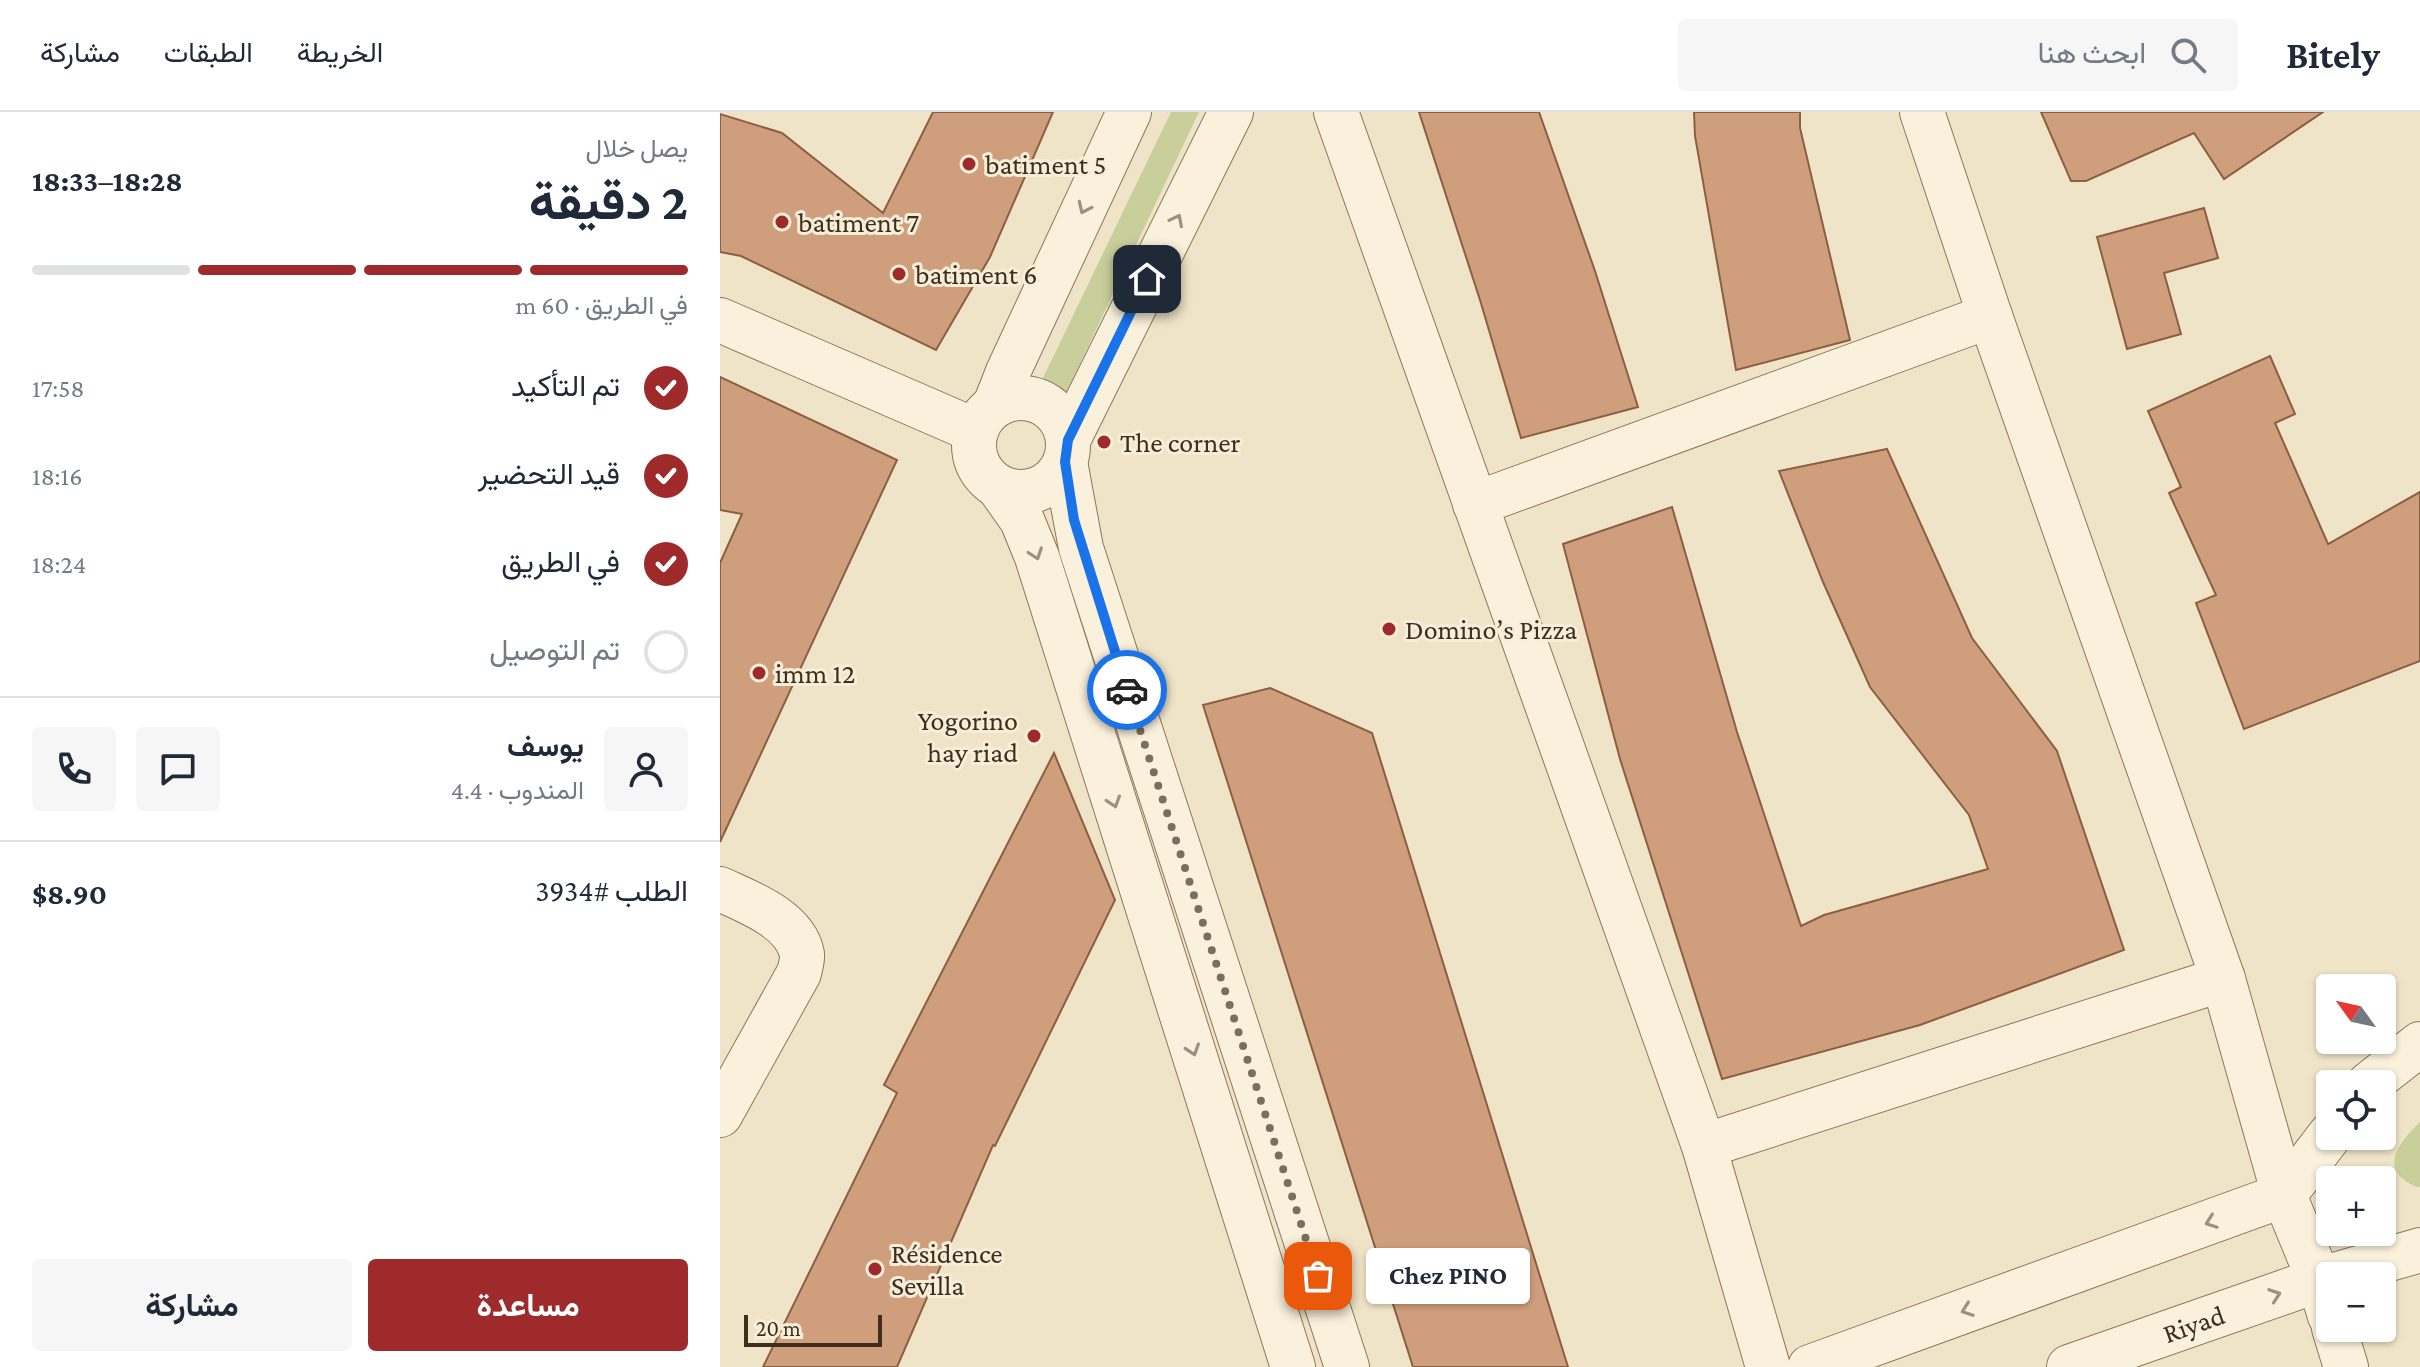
<!DOCTYPE html>
<html lang="ar">
<meta charset="utf-8">
<style>
body{margin:0;font-family:"Crimson Pro",Vazirmatn,serif;background:#f6f6f7;color:#1f2937;direction:rtl;height:100vh;display:flex;flex-direction:column;font-size:30px;white-space:nowrap}
*{box-sizing:border-box;margin:0}
p{font-size:26px;color:#747a83}
.icon{flex:none;width:44px;height:44px;fill:none;stroke:currentColor;stroke-width:2;stroke-linecap:round;stroke-linejoin:round}
.map{position:relative;flex:1;overflow:hidden;direction:ltr}
.drawer{display:flex;flex-direction:column;background:#fff;width:720px}
.drawer>*{flex:none}
.needle{width:52px;rotate:303deg}
.buttons{position:absolute;left:1596px;top:862px;display:grid;gap:16px}
.buttons a{display:grid;place-items:center;width:80px;height:80px;border-radius:8px;background:#fff;box-shadow:0 2px 6px #0004;font-size:40px}
.scale{position:absolute;left:24px;bottom:20px;width:138px;box-sizing:border-box;padding-left:8px;border:4px solid #3d2e20;border-top:0;font-size:22px;line-height:28px;white-space:nowrap;color:#3d2e20;-webkit-text-stroke:6px #f7eed8;paint-order:stroke}
.pin{position:absolute;display:grid;place-items:center;width:68px;height:68px;color:#fff;margin:-34px;border-radius:16px;box-shadow:0 4px 12px #0006}
.courier{position:absolute;display:grid;place-items:center;width:80px;height:80px;margin:-40px;border:6px solid #1a73e8;border-radius:50%;background:#fff;color:#222;box-shadow:0 2px 10px #0007}
.bubble{position:absolute;height:56px;border-radius:8px;background:#fff;box-shadow:0 2px 6px #0004;font-size:26px;font-weight:700;line-height:56px;text-align:center;direction:rtl}
.headline em{font-style:normal;font-weight:700}
.headline div{display:flex;flex-direction:column-reverse}
.headline{display:flex;align-items:center;justify-content:space-between;height:136px;padding:0 32px}
h1{font-size:52px;font-weight:700;line-height:60px}
.bar{display:grid;grid-template-columns:repeat(4,1fr);gap:12px 8px;align-content:center;height:96px;padding:0 32px}
.bar i{height:10px;border-radius:6px;background:#e0e1e3}
.bar .current{background:#9e2a2b}
.bar p{grid-column:span 4}
.line{display:flex;align-items:center;gap:20px;padding:0 32px;border-top:2px solid #e0e1e3}
.line div{flex:1}
.round{display:grid;place-items:center;flex:none;width:84px;height:84px;border-radius:8px;background:#f6f6f7}
ol{padding:0 32px;list-style:none}
li{display:flex;align-items:center;gap:24px;height:88px}
li p{margin-inline-start:auto}
li .icon{padding:8px;border-radius:50%;background:#9e2a2b;color:#fff;stroke-width:4}
li:last-child{color:#747a83}
li i{width:44px;height:44px;border:4px solid #e0e1e3;border-radius:50%}
.cta{display:flex;gap:16px;margin-top:auto;padding:16px 32px}
.cta a{flex:1;height:92px;border-radius:8px;background:#9e2a2b;color:#fff;font-size:32px;font-weight:700;line-height:92px;text-align:center}
.cta a+a{background:#f6f6f7;color:#1f2937}
header{display:flex;align-items:center;gap:48px;box-sizing:border-box;height:112px;padding:0 40px;background:#fff;border-bottom:2px solid #e0e1e3}
header strong{font-size:38px}
nav{display:flex;gap:44px;margin-inline-start:auto;font-size:28px}
.search{width:560px;height:72px;background:#f6f6f7;display:flex;align-items:center;gap:20px;box-sizing:border-box;padding:0 28px;border-radius:8px;color:#747a83;font-size:30px}
main{display:flex;flex:1;min-height:0}
.map>svg:first-child{display:block}
</style>
<header>
<strong>Bitely</strong>
<div class="search"><svg class="icon" aria-label="search" viewBox="0 0 24 24"><circle cx="10" cy="10" r="6"/><path d="M15 15l6 6"/></svg>ابحث هنا</div>
<nav><a>الخريطة</a><a>الطبقات</a><a>مشاركة</a></nav>
</header>
<main>
<div class="map">
<svg width="1700" height="1255" viewBox="0 0 1700 1255">
<rect width="100%" height="100%" fill="#f0e4c8"/>
<path fill="#c9cf9b" d="M451 0H479L346 281C334 290 323 283 322 268Z
M1700 1010V1075H1697C1657 1059 1678 1031 1700 1010Z"/>
<path fill="#cf9f7d" stroke="#8d5f41" stroke-width="2" d="M213 0H333L270 145 216 238 21 144 0 140V2L62 21 163 101Z
M699 0H819L875 159 918 295 801 326 760 188Z
M974 0H1080V16L1130 228 1016 258 975 24Z
M1321 0H1603L1504 67 1474 21 1366 69H1351Z
M1484 96 1498 146 1444 161 1461 222 1407 237 1377 125Z
M1550 244 1575 302 1555 311 1608 432 1700 380V549L1524 617 1476 491 1496 483 1449 381 1461 375 1428 299Z
M0 265 177 348 0 730V451L22 402 0 398Z
M1167 337 1252 526 1337 639 1404 838 1200 913 1002 967 900 647 843 432 952 395 1017 620 1081 814 1104 803 1268 757 1249 703 1150 575 1103 470 1059 359Z
M550 576 652 621 848 1255H693L483 593Z
M334 641 395 788 275 1034 273 1033 177 1255H43L177 981 164 973Z"/>
<g fill="none" stroke-linecap="round" stroke-linejoin="round">
<g stroke="#8d765c" stroke-width="46">
<g id="minor">
<path d="M616 0 984 1034 1048 1255"/>
<path d="M1202 0 1270 204 1503 867 1564 1083 1599 1168 1610 1204"/>
<path d="M0 208 256 319"/>
<circle cx="301" cy="333" r="47"/>
<path d="M275 293 288 260 409 0"/>
<path d="M348 328 511 0"/>
<path d="M345 350 361 436 627 1255"/>
<path d="M278 374 302 408 317 445 573 1255"/>
<path d="M755 392 1270 204"/>
<path d="M0 777C28 790 75 807 82 842 83 847 80 856 79 861L0 1003"/>
<path d="M1649 972 1700 932"/>
<path d="M984 1034 1503 867"/>
<path d="M1611 1164 1700 1138"/>
<path d="M1614 1216 1626 1255"/>
<path d="M1090 1255 1564 1083 1610 1023"/>
<path id="s1" d="M1349 1255 1610 1164"/>
</g>
</g>
<use href="#minor" stroke="#faf1dc" stroke-width="44"/>
</g>
<defs><path id="oneway-chevron" d="M-2-3.5L2.5 0L-2 3.5" fill="none" stroke-width="1.6" stroke-linecap="round" stroke-linejoin="round" transform="scale(2)"/></defs>
<g stroke="#9c907e">
<use href="#oneway-chevron" transform="translate(364 96) rotate(115)"/>
<use href="#oneway-chevron" transform="translate(457 108) rotate(-63)"/>
<use href="#oneway-chevron" transform="translate(316 442) rotate(71)"/>
<use href="#oneway-chevron" transform="translate(394 690) rotate(72)"/>
<use href="#oneway-chevron" transform="translate(473 938) rotate(72)"/>
<use href="#oneway-chevron" transform="translate(1491 1110) rotate(160)"/>
<use href="#oneway-chevron" transform="translate(1555 1183) rotate(-19)"/>
<use href="#oneway-chevron" transform="translate(1247 1198) rotate(160)"/>
</g>
<g fill="none" stroke-linecap="round" stroke-linejoin="round">
<path stroke="#7c6e5b" stroke-width="8" stroke-dasharray="0 14.4" d="M407 578 598 1164"/>
<path stroke="#1a73e8" stroke-width="10" d="M407 578 354 408 345 350 348 328 427 167"/>
</g>
<g fill="#9e2a2b" stroke="#f7eed8" stroke-width="3">
<circle cx="249" cy="52" r="8"/>
<circle cx="62" cy="110" r="8"/>
<circle cx="179" cy="162" r="8"/>
<circle cx="384" cy="330" r="8"/>
<circle cx="669" cy="517" r="8"/>
<circle cx="39" cy="561" r="8"/>
<circle cx="314" cy="624" r="8"/>
<circle cx="155" cy="1157" r="8"/>
</g>
<g text-anchor="middle" dominant-baseline="central" stroke-width="6" stroke-linejoin="round" paint-order="stroke">
<g font-size="28" fill="#3d2e20" stroke="#f7eed8" text-anchor="start">
<text x="265" y="52">batiment 5</text>
<text x="78" y="110">batiment 7</text>
<text x="195" y="162">batiment 6</text>
<text x="400" y="330">The corner</text>
<text x="685" y="517">Domino’s Pizza</text>
<text x="55" y="561">imm 12</text>
<text x="298" y="608" text-anchor="end">Yogorino<tspan x="298" dy="32">hay riad</tspan></text>
<text x="171" y="1141">Résidence<tspan x="171" dy="32">Sevilla</tspan></text>
</g>
<g font-size="28" fill="#3d2e20" stroke="#f7eed8">
<text stroke="none"><textPath href="#s1" startOffset="132">Riyad</textPath></text>
</g>
</g>
</svg>
<div class="buttons">
<a><svg class="needle" viewBox="-14 -14 28 28"><path d="M0-13l5 13h-10z" fill="#e53935"/><path d="M0 13l5-13h-10z" fill="#747a83"/></svg></a>
<a><svg class="icon" aria-label="locate" viewBox="0 0 24 24"><circle cx="12" cy="12" r="6"/><path d="M12 2v4M12 18v4M2 12h4M18 12h4"/></svg></a>
<a>+</a>
<a>−</a>
</div>
<div class="scale">20 m</div>
<div class="pin" style="left:598px;top:1164px;background:#ea580c"><svg class="icon" aria-label="bag" viewBox="0 0 24 24"><path d="M5 8h14l-1 12H6zM9 8a3 3 0 0 1 6 0"/></svg></div>
<div class="pin" style="left:427px;top:167px;background:#1f2937"><svg class="icon" aria-label="home" viewBox="0 0 24 24"><path d="M3 11l9-7 9 7M6 9v11h12V9"/></svg></div>
<div class="courier" style="left:407px;top:578px"><svg class="icon" aria-label="car" viewBox="0 0 24 24"><path d="M5 17H2v-5l4-1 3-4h7l3 4 3 1v5h-3M9 17h6M6 11h13"/><circle cx="7" cy="17" r="2"/><circle cx="17" cy="17" r="2"/></svg></div>
<div class="bubble" style="left:646px;top:1136px;width:164px">Chez PINO</div>
</div>
<section class="drawer">
<div class="headline"><div><h1>2 دقيقة</h1><p>يصل خلال</p></div><em>18:28–18:33</em></div>
<div class="bar"><i class="current"></i><i class="current"></i><i class="current"></i><i></i><p>في الطريق · 60 m</p></div>
<ol>
<li><svg class="icon" aria-label="check" viewBox="0 0 24 24"><path d="M5 12l5 5 9-10"/></svg>تم التأكيد<p>17:58</p></li>
<li><svg class="icon" aria-label="check" viewBox="0 0 24 24"><path d="M5 12l5 5 9-10"/></svg>قيد التحضير<p>18:16</p></li>
<li><svg class="icon" aria-label="check" viewBox="0 0 24 24"><path d="M5 12l5 5 9-10"/></svg>في الطريق<p>18:24</p></li>
<li><i></i>تم التوصيل</li>
</ol>
<div class="line" style="height:144px"><a class="round"><svg class="icon" aria-label="person" viewBox="0 0 24 24"><circle cx="12" cy="8" r="4"/><path d="M4 21q1-7 8-7t8 7"/></svg></a><div><b>يوسف</b><p>المندوب · 4.4</p></div><a class="round"><svg class="icon" aria-label="chat" viewBox="0 0 24 24"><path d="M4 5h16v11H9l-5 4z"/></svg></a><a class="round"><svg class="icon" aria-label="phone" viewBox="0 0 24 24"><path d="M5 4h4l2 5-3 2q2 4 5 5l2-3 5 2v4C11 20 4 13 5 4z"/></svg></a></div>
<div class="line" style="height:104px"><div>الطلب #3934</div><b>$8.90</b></div>
<div class="cta"><a>مساعدة</a><a>مشاركة</a></div>
</section>
</main>
